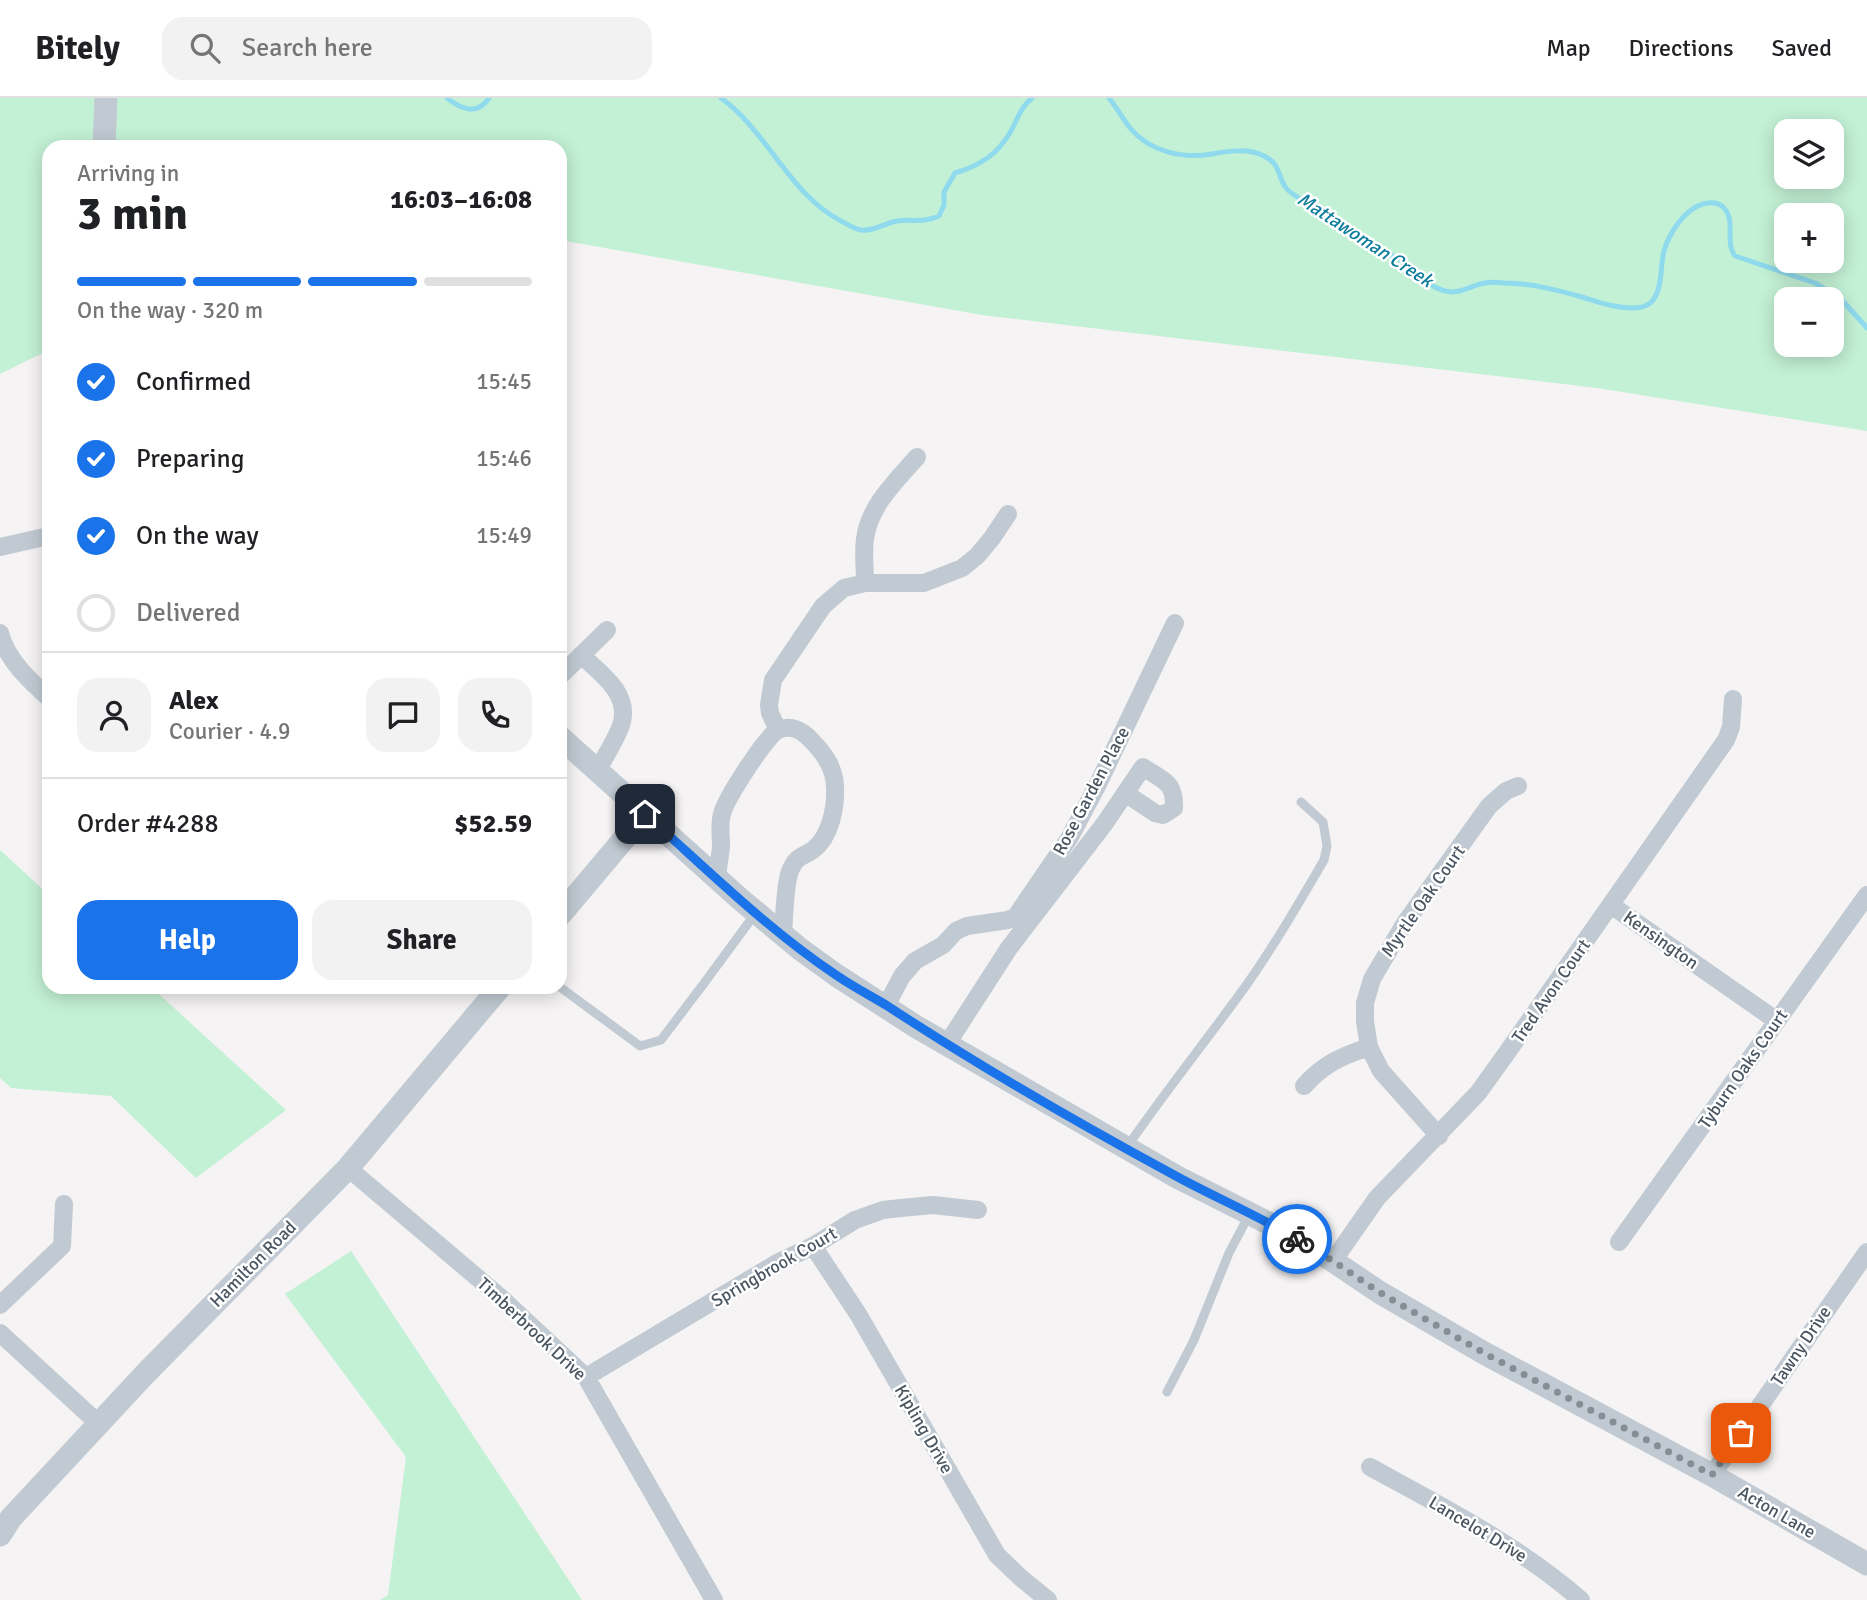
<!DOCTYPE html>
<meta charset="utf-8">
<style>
body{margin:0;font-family:Signika,sans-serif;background:#f2f2f2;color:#202124;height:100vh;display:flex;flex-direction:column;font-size:26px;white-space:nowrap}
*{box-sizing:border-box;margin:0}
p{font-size:23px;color:#757577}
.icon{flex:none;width:38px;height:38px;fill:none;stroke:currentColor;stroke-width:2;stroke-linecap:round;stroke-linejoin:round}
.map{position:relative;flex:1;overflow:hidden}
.side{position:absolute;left:42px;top:42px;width:525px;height:854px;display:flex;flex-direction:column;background:#fff;border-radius:21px;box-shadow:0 4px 18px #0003}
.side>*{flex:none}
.fabs{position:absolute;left:1774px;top:21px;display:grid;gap:14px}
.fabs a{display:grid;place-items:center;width:70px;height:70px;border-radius:14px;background:#fff;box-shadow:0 4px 18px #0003;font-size:35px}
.pin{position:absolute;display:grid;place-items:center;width:60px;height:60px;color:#fff;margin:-30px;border-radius:14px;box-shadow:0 4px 10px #0006}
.courier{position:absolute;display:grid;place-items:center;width:70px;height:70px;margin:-35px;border:5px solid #1a73e8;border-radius:50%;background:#fff;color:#222;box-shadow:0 2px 9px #0007}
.headline em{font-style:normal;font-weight:700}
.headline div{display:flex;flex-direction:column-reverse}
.headline{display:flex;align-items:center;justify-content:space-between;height:119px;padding:0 35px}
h1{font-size:46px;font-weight:700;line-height:52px}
.bar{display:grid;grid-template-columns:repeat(4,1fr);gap:10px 7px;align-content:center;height:84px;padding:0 35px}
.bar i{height:9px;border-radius:5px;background:#e0e0e0}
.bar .active{background:#1a73e8}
.bar p{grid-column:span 4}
.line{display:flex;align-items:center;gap:18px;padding:0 35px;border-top:2px solid #e0e0e0}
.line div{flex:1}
.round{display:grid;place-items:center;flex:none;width:74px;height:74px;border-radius:21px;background:#f2f2f2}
ol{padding:0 35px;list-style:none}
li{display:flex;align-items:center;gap:21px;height:77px}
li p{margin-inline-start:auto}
li .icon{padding:7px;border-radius:50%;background:#1a73e8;color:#fff;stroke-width:4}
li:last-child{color:#757577}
li i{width:38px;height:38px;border:4px solid #e0e0e0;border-radius:50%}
.primary-button{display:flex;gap:14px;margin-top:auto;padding:14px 35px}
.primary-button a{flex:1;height:80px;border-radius:21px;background:#1a73e8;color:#fff;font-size:28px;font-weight:700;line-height:80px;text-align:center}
.primary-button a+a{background:#f2f2f2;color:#202124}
header{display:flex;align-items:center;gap:42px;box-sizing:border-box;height:98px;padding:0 35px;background:#fff;border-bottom:2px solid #e0e0e0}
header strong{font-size:33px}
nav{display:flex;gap:38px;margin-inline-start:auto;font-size:24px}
.search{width:490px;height:63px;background:#f2f2f2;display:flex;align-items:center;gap:18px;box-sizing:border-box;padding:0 24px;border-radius:21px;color:#757577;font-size:26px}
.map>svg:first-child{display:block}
</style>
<header>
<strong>Bitely</strong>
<div class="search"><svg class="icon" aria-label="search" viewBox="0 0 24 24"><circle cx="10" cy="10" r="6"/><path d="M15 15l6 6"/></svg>Search here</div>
<nav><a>Map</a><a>Directions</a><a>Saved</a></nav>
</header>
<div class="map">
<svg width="1867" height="1502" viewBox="0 0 1867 1502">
<rect width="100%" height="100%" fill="#f5f3f3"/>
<path fill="#c3f1d5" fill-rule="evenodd" d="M0 0H1867V333L1597 290 982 217 560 142V49H49V252L0 276ZM1787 33H1832V79H1787ZM1787 117H1832V163H1787ZM1787 201H1832V247H1787Z
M0 752 49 797V889H151L286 1012 196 1080 111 998 11 990 0 980Z
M351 1153 582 1502H380L388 1497 406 1359 285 1196Z"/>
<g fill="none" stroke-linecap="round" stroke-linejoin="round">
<path stroke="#90daee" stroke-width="5" d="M447 0C461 11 477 18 489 0
M721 0C768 34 789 96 841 123 847 126 854 131 861 132 873 134 885 125 897 123 913 121 923 125 939 118L944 107V94L955 75C981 67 997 57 1011 33 1018 20 1021 9 1032 0
M1109 0C1117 10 1123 21 1130 30 1150 54 1183 61 1212 56 1229 53 1248 50 1264 58 1280 66 1277 75 1284 87 1286 91 1292 96 1296 98 1303 103 1311 107 1319 111 1338 124 1355 139 1375 151 1383 155 1392 157 1399 161 1415 170 1425 187 1442 192 1455 197 1465 191 1477 187 1485 184 1496 184 1504 185 1530 185 1557 192 1582 199 1599 204 1614 210 1633 210 1642 210 1651 207 1655 199 1663 185 1660 168 1664 153 1669 135 1685 111 1703 106 1710 104 1717 103 1723 109 1737 122 1724 144 1735 158L1815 185 1841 201 1867 230"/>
<path stroke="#c1cad2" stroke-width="9" d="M560 889 640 948 661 942 702 888 755 816
M1127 1049C1165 994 1206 943 1245 889 1274 848 1299 805 1324 762L1327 748 1323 724 1301 704
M1167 1294 1194 1242 1229 1155 1249 1117"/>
<path stroke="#c1cad2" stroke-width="18" d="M0 449 49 438
M865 485C865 471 863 455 865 441 869 408 896 383 917 359
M0 535C7 562 29 582 49 600
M581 557C600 575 629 594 622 624 619 637 604 660 597 673
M560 578 607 532
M778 632 770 615 769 607 773 582 823 508 844 490 865 485H924L962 470 977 458 992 440 1008 416
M717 780C718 769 720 759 721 748 721 738 719 726 722 716 725 702 766 638 778 632 791 626 803 633 811 642 824 655 834 669 835 688 836 709 831 738 813 752 801 760 797 757 790 773 785 786 784 821 783 837
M1611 807 1777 923
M886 908 902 878 915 863 943 847 956 833 967 828 1008 822 1016 818 1070 739 1098 686 1175 525
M947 946 1009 850 1105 725 1143 669C1163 683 1175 683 1174 710L1163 717 1155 715 1125 695
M1304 988C1323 966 1342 958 1369 949
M1439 1038 1381 973 1369 949 1365 923V905L1372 881 1405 825 1489 708 1506 693 1518 688
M348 1070 499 1198 586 1279 714 1502
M1619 1144 1867 797
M813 1148 858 1216 997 1457 1021 1480 1048 1502
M1333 1163 1377 1100 1478 995 1506 956 1726 642 1731 629 1733 601
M0 1207 62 1148 64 1106
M0 1235 99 1326
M586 1279 777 1165 813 1148 855 1122 883 1112 901 1110 933 1107 978 1112
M1370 1369C1443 1409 1518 1447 1581 1502
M1712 1377 1867 1154"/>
<path stroke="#c1cad2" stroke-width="23" d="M104 49 106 0
M560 639 740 801 800 851 836 877 915 928 1177 1079 1280 1131 1333 1163 1379 1194 1484 1255 1712 1377 1867 1466
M560 817 645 716
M0 1437 11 1420 146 1275 348 1070 500 889"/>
</g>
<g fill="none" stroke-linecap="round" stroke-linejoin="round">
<path stroke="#868d94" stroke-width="7" stroke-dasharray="0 12.6" d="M1297 1141 1333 1163 1379 1194 1484 1255 1712 1377 1741 1335"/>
<path stroke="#1a73e8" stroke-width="9" d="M645 716C707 771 767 831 836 877 852 888 869 897 886 907 979 968 1076 1024 1174 1077 1214 1099 1257 1117 1297 1141"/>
</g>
<g text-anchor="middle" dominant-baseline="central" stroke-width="5" stroke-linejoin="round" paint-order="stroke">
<g font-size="18" fill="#4a5661" stroke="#fff">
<text transform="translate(1091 693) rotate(-62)">Rose Garden Place</text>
<text transform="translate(1423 803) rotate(-55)">Myrtle Oak Court</text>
<text transform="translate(1661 842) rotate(35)">Kensington</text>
<text transform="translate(1551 893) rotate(-55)">Tred Avon Court</text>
<text transform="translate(1743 971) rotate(-55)">Tyburn Oaks Court</text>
<text transform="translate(253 1166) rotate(-45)">Hamilton Road</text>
<text transform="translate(774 1169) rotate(-30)">Springbrook Court</text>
<text transform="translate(532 1231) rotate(43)">Timberbrook Drive</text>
<text transform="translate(1801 1248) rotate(-56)">Tawny Drive</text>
<text transform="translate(924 1331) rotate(60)">Kipling Drive</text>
<text transform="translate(1777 1414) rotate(30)">Acton Lane</text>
<text transform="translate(1478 1431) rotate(31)">Lancelot Drive</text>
</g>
<g font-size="19" font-style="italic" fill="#0c7c9b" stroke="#fff">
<text transform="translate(1365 142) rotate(33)">Mattawoman Creek</text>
</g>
</g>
</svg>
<div class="fabs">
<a><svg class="icon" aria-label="layers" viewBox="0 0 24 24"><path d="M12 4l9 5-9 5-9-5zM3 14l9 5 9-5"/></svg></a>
<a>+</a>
<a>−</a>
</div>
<div class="pin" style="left:1741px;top:1335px;background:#ea580c"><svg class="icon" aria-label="bag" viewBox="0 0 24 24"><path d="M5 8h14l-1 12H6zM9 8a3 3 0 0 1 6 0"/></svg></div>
<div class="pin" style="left:645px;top:716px;background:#1f2937"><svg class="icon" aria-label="home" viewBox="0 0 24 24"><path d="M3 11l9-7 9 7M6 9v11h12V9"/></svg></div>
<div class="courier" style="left:1297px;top:1141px"><svg class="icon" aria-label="bike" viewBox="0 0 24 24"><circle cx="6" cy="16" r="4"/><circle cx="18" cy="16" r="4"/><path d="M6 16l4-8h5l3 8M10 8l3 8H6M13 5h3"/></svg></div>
<section class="side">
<div class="headline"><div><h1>3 min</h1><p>Arriving in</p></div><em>16:03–16:08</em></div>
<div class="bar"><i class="active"></i><i class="active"></i><i class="active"></i><i></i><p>On the way · 320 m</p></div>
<ol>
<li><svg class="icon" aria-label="check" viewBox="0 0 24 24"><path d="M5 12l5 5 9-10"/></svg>Confirmed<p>15:45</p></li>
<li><svg class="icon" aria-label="check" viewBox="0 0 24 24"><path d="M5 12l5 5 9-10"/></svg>Preparing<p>15:46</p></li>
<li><svg class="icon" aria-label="check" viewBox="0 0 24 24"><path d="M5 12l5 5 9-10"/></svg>On the way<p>15:49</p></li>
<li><i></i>Delivered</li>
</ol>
<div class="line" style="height:126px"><a class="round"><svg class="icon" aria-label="person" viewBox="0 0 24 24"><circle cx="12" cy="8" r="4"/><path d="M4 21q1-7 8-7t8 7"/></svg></a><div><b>Alex</b><p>Courier · 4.9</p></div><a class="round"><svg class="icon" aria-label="chat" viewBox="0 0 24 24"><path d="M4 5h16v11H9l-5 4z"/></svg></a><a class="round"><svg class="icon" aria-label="phone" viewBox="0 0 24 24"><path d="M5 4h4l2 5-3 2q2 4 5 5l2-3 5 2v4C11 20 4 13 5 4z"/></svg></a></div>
<div class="line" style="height:91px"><div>Order #4288</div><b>$52.59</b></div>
<div class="primary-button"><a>Help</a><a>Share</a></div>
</section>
</div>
